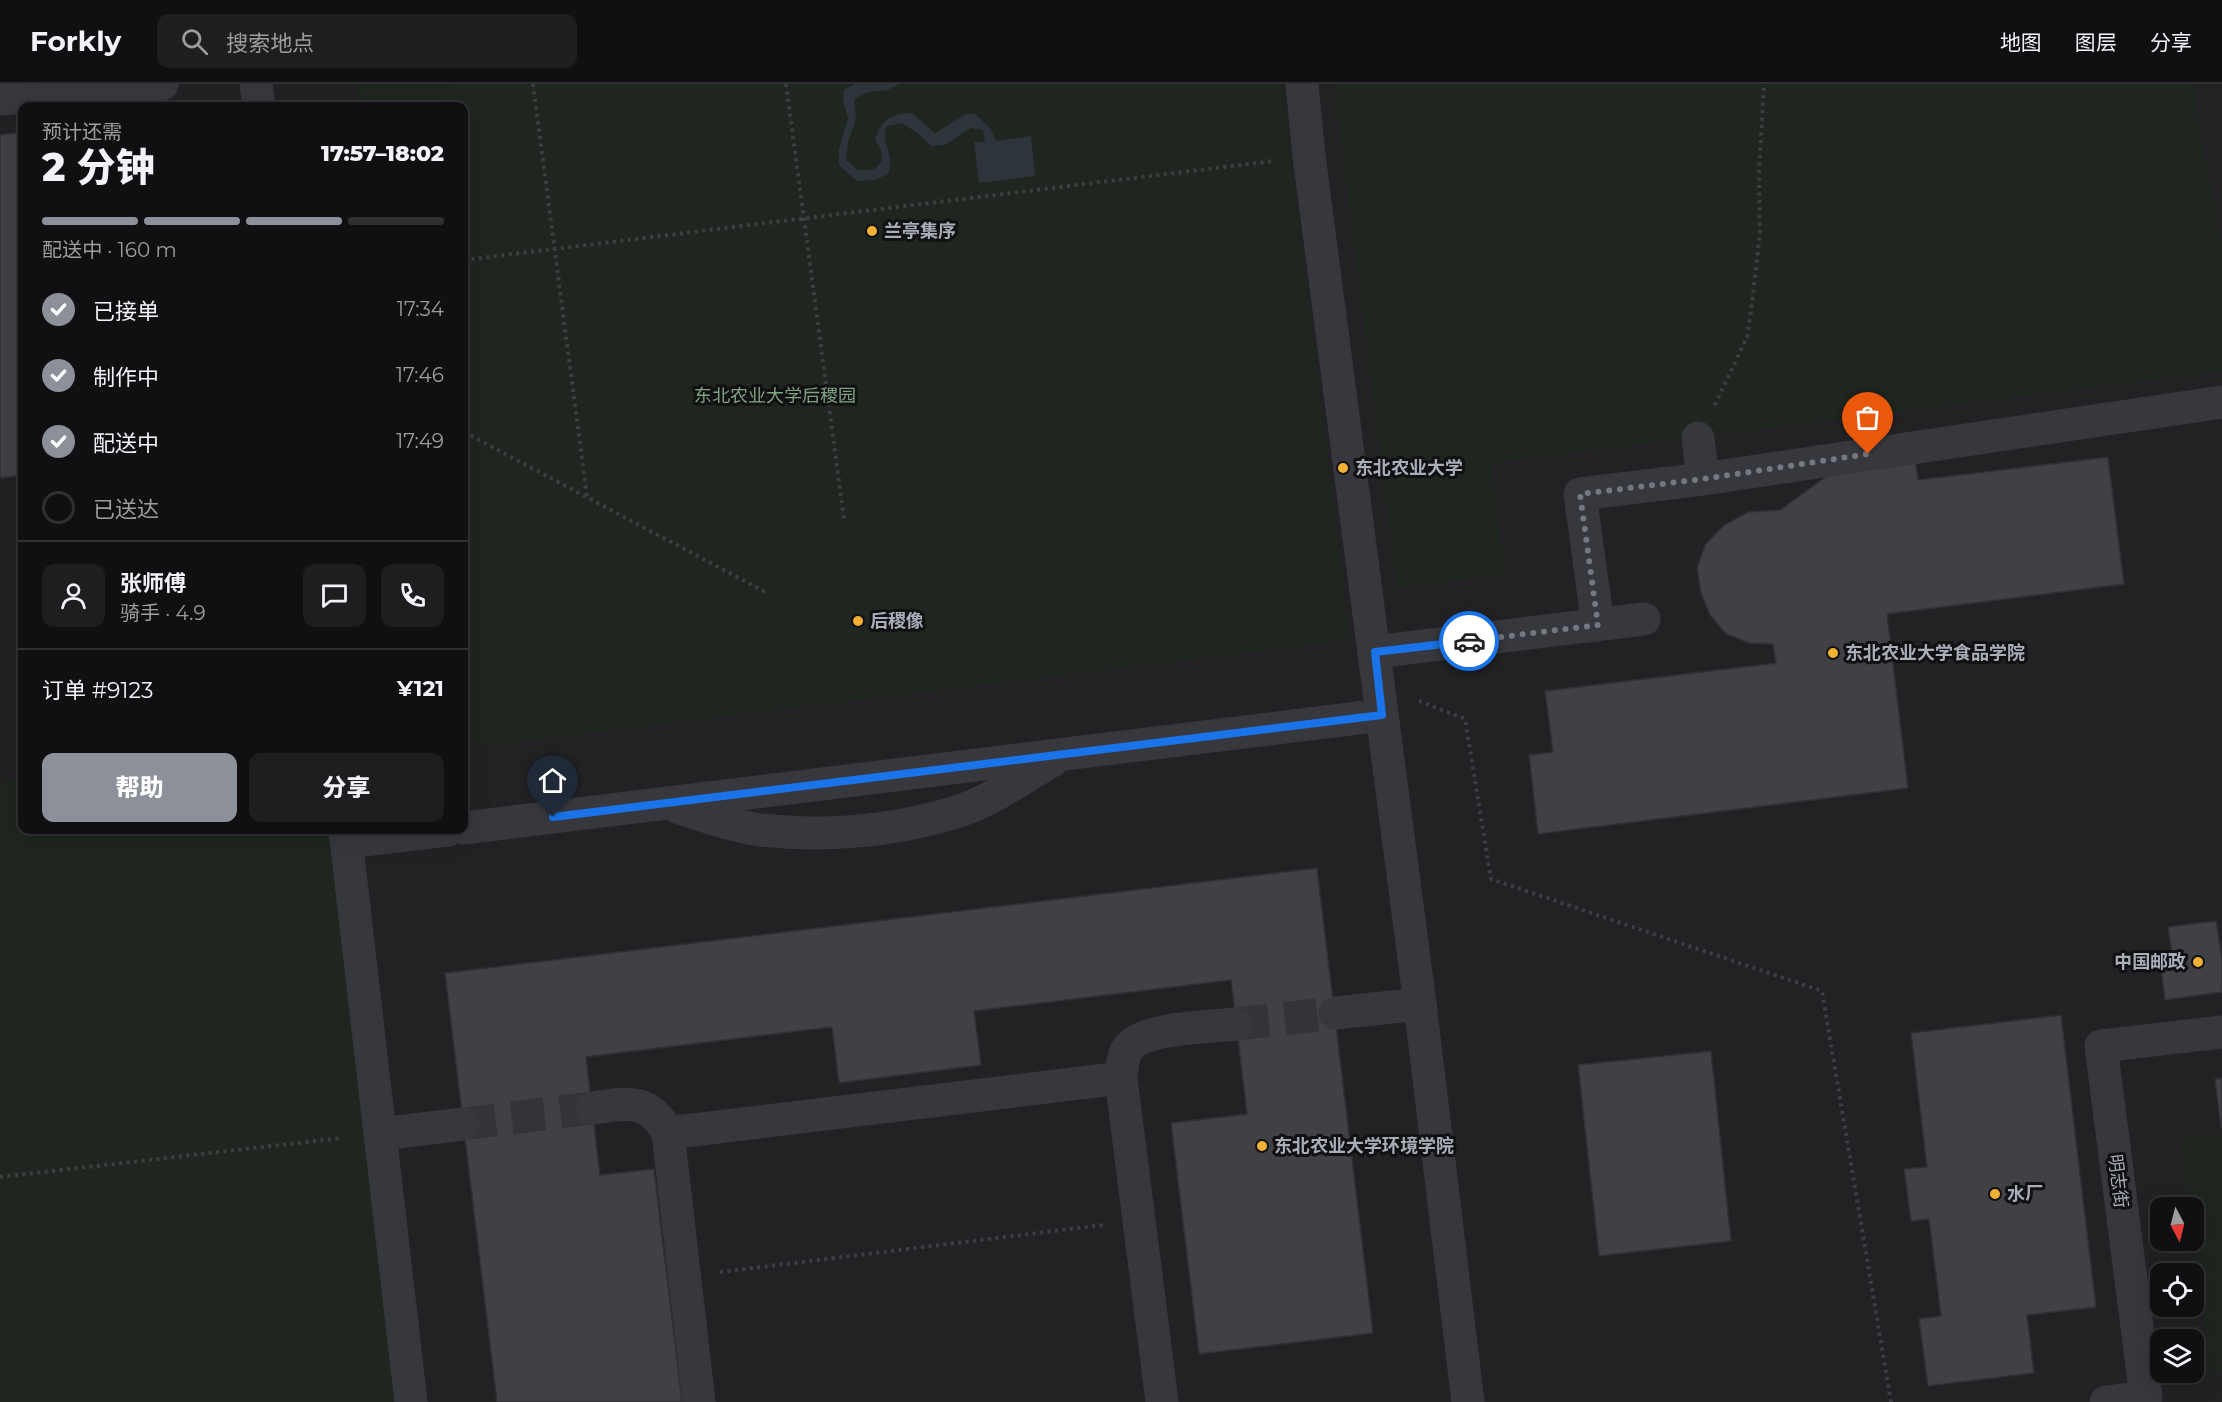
<!DOCTYPE html>
<html lang="zh">
<meta charset="utf-8">
<style>
body{margin:0;font-family:Montserrat,"Noto Sans SC",sans-serif;background:#1e1e20;color:#f1f3f6;height:100vh;display:flex;flex-direction:column;font-size:22px;white-space:nowrap}
*{box-sizing:border-box;margin:0}
p{font-size:20px;color:#9c9d9f}
.icon{flex:none;width:33px;height:33px;fill:none;stroke:currentColor;stroke-width:2;stroke-linecap:round;stroke-linejoin:round}
.map{position:relative;flex:1;overflow:hidden}
.drawer{position:absolute;left:18px;top:18px;width:450px;height:732px;display:flex;flex-direction:column;background:#101012;border-radius:12px;box-shadow:0 6px 24px #0002,0 0 0 2px #303032}
.drawer>*{flex:none}
.needle{width:39px;rotate:173deg}
.buttons{position:absolute;left:2150px;top:1113px;display:grid;gap:12px}
.buttons a{display:grid;place-items:center;width:54px;height:54px;border-radius:12px;background:#101012;box-shadow:0 6px 24px #0002,0 0 0 2px #303032;font-size:30px}
.pin{position:absolute;display:grid;place-items:center;width:51px;height:51px;color:#fff;margin:-62px -26px;border-radius:50% 50% 50% 0;rotate:-45deg;box-shadow:0 0 6px #0007}
.pin .icon{rotate:45deg}
.courier{position:absolute;display:grid;place-items:center;width:60px;height:60px;margin:-30px;border:4px solid #1a73e8;border-radius:50%;background:#fff;color:#222;box-shadow:0 2px 8px #0007}
.headline em{font-style:normal;font-weight:800}
.headline div{display:flex;flex-direction:column-reverse}
.headline{display:flex;align-items:center;justify-content:space-between;height:102px;padding:0 24px}
h1{font-size:39px;font-weight:800;line-height:45px}
.bar{display:grid;grid-template-columns:repeat(4,1fr);gap:9px 6px;align-content:center;height:72px;padding:0 24px}
.bar i{height:8px;border-radius:4px;background:#303032}
.bar .selected{background:#8c9099}
.bar p{grid-column:span 4}
.line{display:flex;align-items:center;gap:15px;padding:0 24px;border-top:2px solid #303032}
.line div{flex:1}
.round{display:grid;place-items:center;flex:none;width:63px;height:63px;border-radius:12px;background:#1e1e20}
ol{padding:0 24px;list-style:none}
li{display:flex;align-items:center;gap:18px;height:66px}
li p{margin-inline-start:auto}
li .icon{padding:6px;border-radius:50%;background:#8c9099;color:#fff;stroke-width:4}
li:last-child{color:#9c9d9f}
li i{width:33px;height:33px;border:3px solid #303032;border-radius:50%}
.primary-button{display:flex;gap:12px;margin-top:auto;padding:12px 24px}
.primary-button a{flex:1;height:69px;border-radius:12px;background:#8c9099;color:#fff;font-size:24px;font-weight:800;line-height:69px;text-align:center}
.primary-button a+a{background:#1e1e20;color:#f1f3f6}
header{display:flex;align-items:center;gap:36px;box-sizing:border-box;height:84px;padding:0 30px;background:#101012;border-bottom:2px solid #303032}
header strong{font-size:28px}
nav{display:flex;gap:33px;margin-inline-start:auto;font-size:21px}
.search{width:420px;height:54px;background:#1e1e20;display:flex;align-items:center;gap:15px;box-sizing:border-box;padding:0 21px;border-radius:12px;color:#9c9d9f;font-size:22px}
.map>svg:first-child{display:block}
</style>
<header>
<strong>Forkly</strong>
<div class="search"><svg class="icon" aria-label="search" viewBox="0 0 24 24"><circle cx="10" cy="10" r="6"/><path d="M15 15l6 6"/></svg>搜索地点</div>
<nav><a>地图</a><a>图层</a><a>分享</a></nav>
</header>
<div class="map">
<svg width="2222" height="1318" viewBox="0 0 2222 1318">
<rect width="100%" height="100%" fill="#161618"/>
<path fill="#222225" fill-rule="evenodd" d="M0 0H2222V1318H0ZM22 22H464V746H22ZM2160 1124H2193V1156H2160ZM2160 1190H2193V1222H2160ZM2160 1256H2193V1288H2160Z"/>
<path fill="#1e261f" d="M355 0H1282L1350 556 464 664V22H357Z
M1334 0H2194L2198 35 2222 162V287L1491 379 1505 490 1397 504Z
M22 696V746H334L408 1318H0V698Z
M2222 1050V1288L2211 1290 2193 1152V1124L2189 1123 2180 1055Z"/>
<path fill="#2c353c" d="M855 0H899C881 13 872 1 854 16L856 35 848 58 846 76 857 86H874L882 77 881 67 875 55C883 34 891 30 912 29L935 49 966 30H975L991 45 996 57 1031 52 1035 92 979 99 974 58H985L983 46 971 44 945 61 931 62 920 51 902 39 887 42C880 63 895 68 888 90L875 96 857 97 839 81V65L848 35 843 16 844 6Z"/>
<path fill="#404145" stroke="#303034" stroke-width="1.5" d="M22 48V391L0 394V51Z
M2108 373 2124 500 1887 530 1908 704 1538 750 1529 671 1553 668 1545 607 1776 579 1773 560 1749 559 1726 550 1710 531 1701 509 1697 484 1705 461 1723 442 1748 428 1780 426 1838 384 1915 375 1918 396Z
M1317 784 1373 1249 1199 1270 1171 1039 1247 1030 1231 896 974 927 981 981 839 999 832 943 586 973 600 1091 654 1085 682 1318H497L445 889Z
M2216 837 2222 874V908L2165 916 2161 884 2174 882 2168 843Z
M2061 931 2096 1223 2027 1231 2034 1289 1928 1302 1919 1235 1941 1232 1929 1135 1911 1137 1904 1085 1927 1083 1911 949Z
M1711 967 1731 1157 1599 1172 1578 981Z
M2222 994V1044H2221L2215 995Z"/>
<g fill="none" stroke-linecap="round" stroke-linejoin="round">
<path stroke="#333438" stroke-width="33" stroke-dasharray="33 16" stroke-linecap="butt" d="M1236 940 1335 929
M463 1040 592 1024"/>
<path stroke="#3d3f44" stroke-width="4" stroke-dasharray="3 4.5" stroke-linecap="butt" d="M533 0 587 413
M786 0 844 436
M464 176 1273 77
M1715 321 1747 253 1751 227 1760 149 1759 89 1764 0
M464 348 769 510
M1419 617 1465 635 1491 795 1822 907 1891 1318
M0 1093 341 1054
M720 1188 1103 1141"/>
<path stroke="#37383d" stroke-width="33" d="M256 0 259 22
M1302 0 1309 72 1420 920 1468 1318
M0 15 162 0
M1698 354 1703 395
M1598 541 1580 410 1703 395 2222 318
M1375 568 1644 535
M677 723C704 732 733 742 761 746 826 753 894 747 956 728 991 717 1023 694 1053 676
M464 744 1382 631
M345 746 411 1318
M346 758 448 746
M1335 929 1420 920
M592 1024C626 1019 649 1013 668 1049L1121 994
M668 1049 699 1318
M381 1050 463 1040
M1162 1318 1121 994C1122 985 1122 974 1127 966 1140 943 1211 943 1236 940
M2106 1318 2146 1313 2101 962 2222 948"/>
</g>
<g fill="none" stroke-linecap="round" stroke-linejoin="round">
<path stroke="#757880" stroke-width="6" stroke-dasharray="0 10.8" d="M1469 557 1598 541 1580 410 1703 395 1868 370"/>
<path stroke="#1a73e8" stroke-width="8" d="M553 733 1382 631 1375 568 1469 557"/>
</g>
<g fill="#f2b134" stroke="#111113" stroke-width="2">
<circle cx="872" cy="147" r="6"/>
<circle cx="1343" cy="384" r="6"/>
<circle cx="858" cy="537" r="6"/>
<circle cx="1833" cy="569" r="6"/>
<circle cx="2198" cy="878" r="6"/>
<circle cx="1262" cy="1062" r="6"/>
<circle cx="1995" cy="1110" r="6"/>
</g>
<g text-anchor="middle" dominant-baseline="central" stroke-width="6" stroke-linejoin="round" paint-order="stroke">
<g font-size="18" font-weight="bold" fill="#a8adb8" stroke="#111113" text-anchor="start">
<text x="884" y="147">兰亭集序</text>
<text x="1355" y="384">东北农业大学</text>
<text x="870" y="537">后稷像</text>
<text x="1845" y="569">东北农业大学食品学院</text>
<text x="2186" y="878" text-anchor="end">中国邮政</text>
<text x="1274" y="1062">东北农业大学环境学院</text>
<text x="2007" y="1110">水厂</text>
</g>
<g font-size="18" fill="#7fa381" stroke="#111113">
<text x="775" y="312">东北农业大学后稷园</text>
</g>
<g font-size="18" fill="#a8adb8" stroke="#111113">
<text transform="translate(2118 1097) rotate(83)">明志街</text>
</g>
</g>
</svg>
<div class="buttons">
<a><svg class="needle" viewBox="-14 -14 28 28"><path d="M0-13l5 13h-10z" fill="#e53935"/><path d="M0 13l5-13h-10z" fill="#9c9d9f"/></svg></a>
<a><svg class="icon" aria-label="locate" viewBox="0 0 24 24"><circle cx="12" cy="12" r="6"/><path d="M12 2v4M12 18v4M2 12h4M18 12h4"/></svg></a>
<a><svg class="icon" aria-label="layers" viewBox="0 0 24 24"><path d="M12 4l9 5-9 5-9-5zM3 14l9 5 9-5"/></svg></a>
</div>
<div class="pin" style="left:1868px;top:370px;background:#ea580c"><svg class="icon" aria-label="bag" viewBox="0 0 24 24"><path d="M5 8h14l-1 12H6zM9 8a3 3 0 0 1 6 0"/></svg></div>
<div class="pin" style="left:553px;top:733px;background:#1f2937"><svg class="icon" aria-label="home" viewBox="0 0 24 24"><path d="M3 11l9-7 9 7M6 9v11h12V9"/></svg></div>
<div class="courier" style="left:1469px;top:557px"><svg class="icon" aria-label="car" viewBox="0 0 24 24"><path d="M5 17H2v-5l4-1 3-4h7l3 4 3 1v5h-3M9 17h6M6 11h13"/><circle cx="7" cy="17" r="2"/><circle cx="17" cy="17" r="2"/></svg></div>
<section class="drawer">
<div class="headline"><div><h1>2 分钟</h1><p>预计还需</p></div><em>17:57–18:02</em></div>
<div class="bar"><i class="selected"></i><i class="selected"></i><i class="selected"></i><i></i><p>配送中 · 160 m</p></div>
<ol>
<li><svg class="icon" aria-label="check" viewBox="0 0 24 24"><path d="M5 12l5 5 9-10"/></svg>已接单<p>17:34</p></li>
<li><svg class="icon" aria-label="check" viewBox="0 0 24 24"><path d="M5 12l5 5 9-10"/></svg>制作中<p>17:46</p></li>
<li><svg class="icon" aria-label="check" viewBox="0 0 24 24"><path d="M5 12l5 5 9-10"/></svg>配送中<p>17:49</p></li>
<li><i></i>已送达</li>
</ol>
<div class="line" style="height:108px"><a class="round"><svg class="icon" aria-label="person" viewBox="0 0 24 24"><circle cx="12" cy="8" r="4"/><path d="M4 21q1-7 8-7t8 7"/></svg></a><div><b>张师傅</b><p>骑手 · 4.9</p></div><a class="round"><svg class="icon" aria-label="chat" viewBox="0 0 24 24"><path d="M4 5h16v11H9l-5 4z"/></svg></a><a class="round"><svg class="icon" aria-label="phone" viewBox="0 0 24 24"><path d="M5 4h4l2 5-3 2q2 4 5 5l2-3 5 2v4C11 20 4 13 5 4z"/></svg></a></div>
<div class="line" style="height:78px"><div>订单 #9123</div><b>¥121</b></div>
<div class="primary-button"><a>帮助</a><a>分享</a></div>
</section>
</div>
